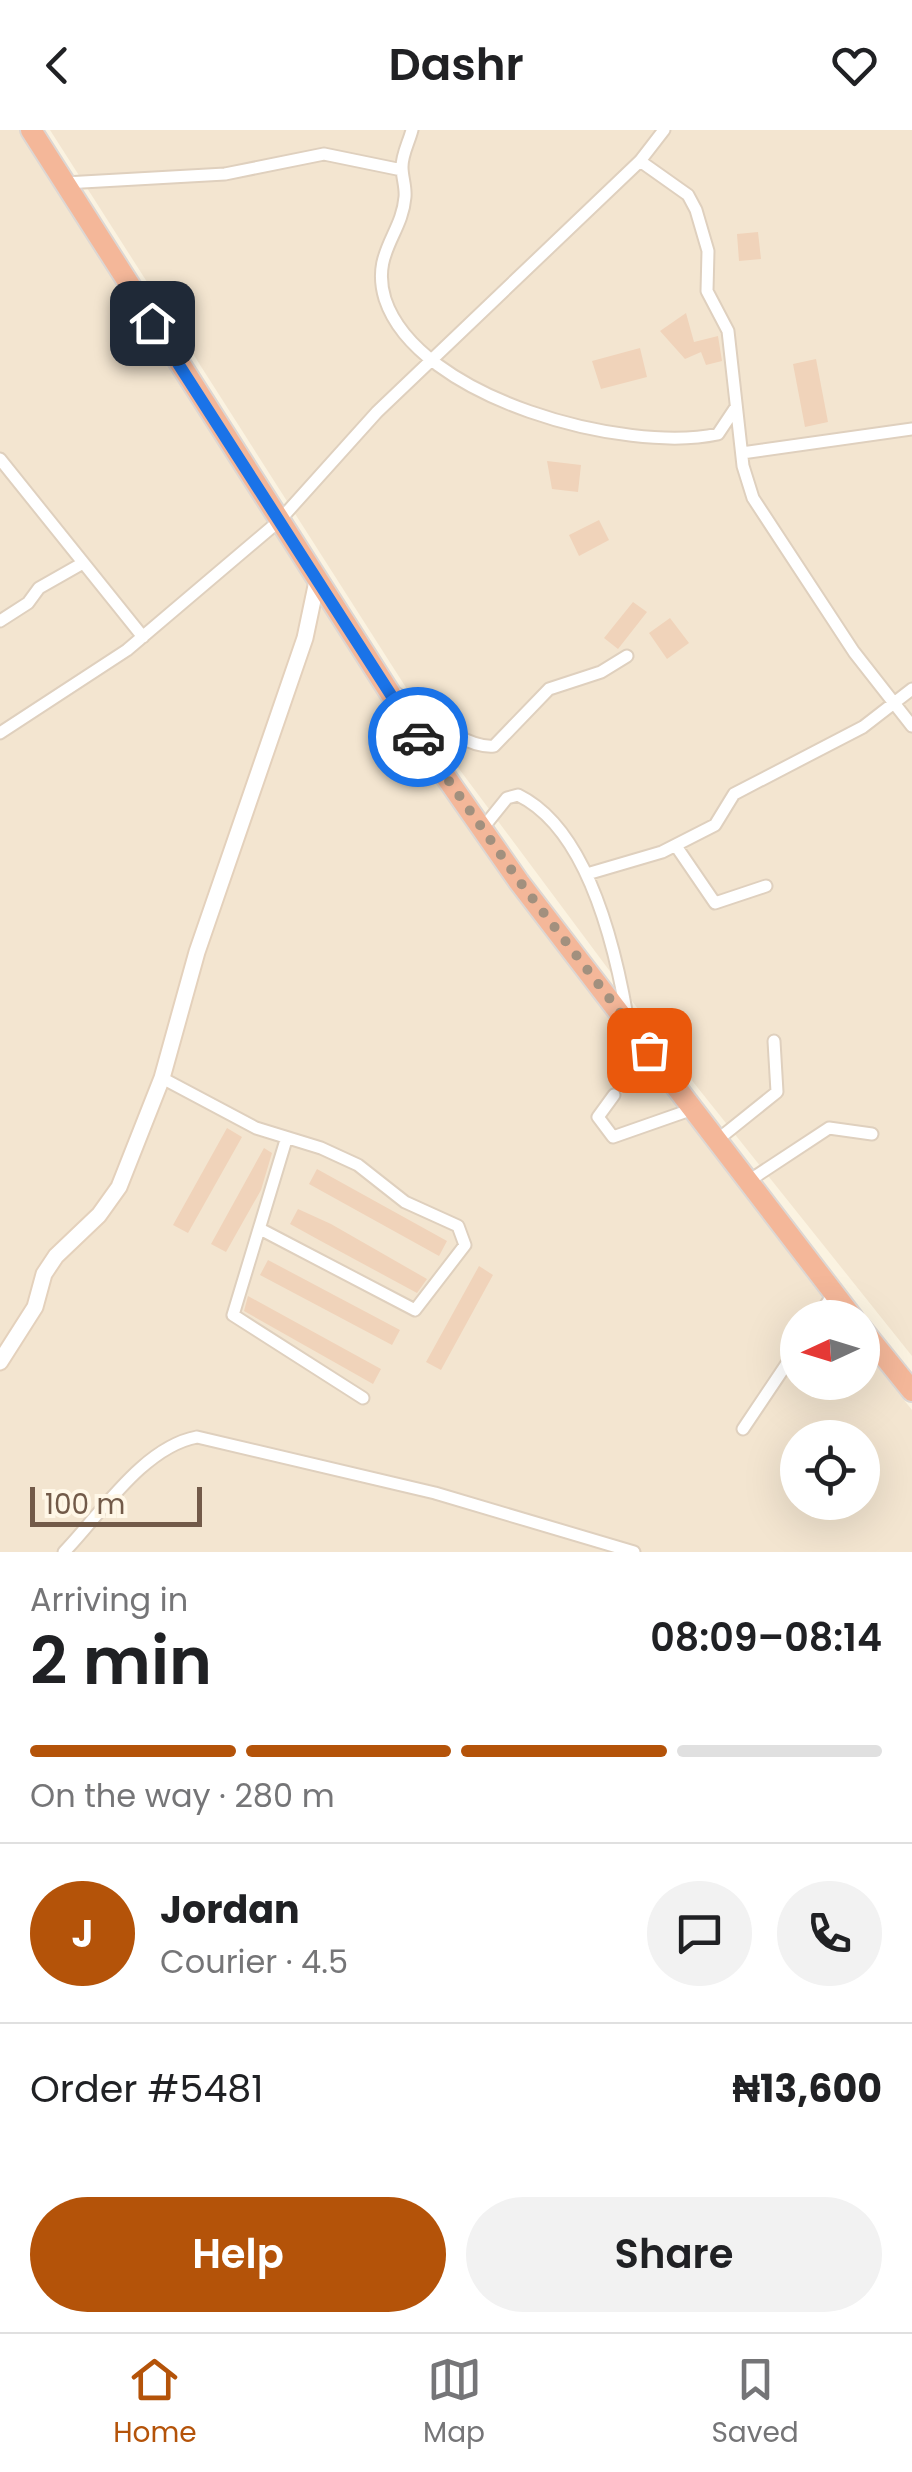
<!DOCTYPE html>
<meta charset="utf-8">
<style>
body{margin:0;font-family:Poppins,sans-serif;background:#f2f2f2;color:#202124;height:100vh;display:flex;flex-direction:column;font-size:38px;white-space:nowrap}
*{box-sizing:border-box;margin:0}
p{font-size:32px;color:#757577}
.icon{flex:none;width:55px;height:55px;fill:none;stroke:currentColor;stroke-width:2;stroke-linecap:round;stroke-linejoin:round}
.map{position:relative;height:1422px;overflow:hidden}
.sheet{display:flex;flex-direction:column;background:#fff;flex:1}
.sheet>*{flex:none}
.needle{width:65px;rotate:266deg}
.controls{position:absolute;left:780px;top:1170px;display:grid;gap:20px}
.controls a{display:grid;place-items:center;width:100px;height:100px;border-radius:50%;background:#fff;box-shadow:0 10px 40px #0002;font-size:50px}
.scale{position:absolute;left:30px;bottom:25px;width:172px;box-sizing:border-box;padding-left:10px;border:5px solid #725a49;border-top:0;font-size:28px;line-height:35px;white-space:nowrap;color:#725a49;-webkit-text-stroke:8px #fff7e7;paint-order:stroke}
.pin{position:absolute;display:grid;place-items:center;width:85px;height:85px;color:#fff;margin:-42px;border-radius:20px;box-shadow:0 5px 15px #0006}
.courier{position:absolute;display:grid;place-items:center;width:100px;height:100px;margin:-50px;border:8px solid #1a73e8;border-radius:50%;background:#fff;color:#222;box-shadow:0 2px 12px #0007}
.head em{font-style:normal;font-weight:600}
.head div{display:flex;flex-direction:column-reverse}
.head{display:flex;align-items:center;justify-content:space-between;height:170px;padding:0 30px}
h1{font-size:65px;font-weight:600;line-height:75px}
.bar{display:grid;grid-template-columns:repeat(4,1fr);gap:15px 10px;align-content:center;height:120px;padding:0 30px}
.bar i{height:12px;border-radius:8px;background:#e0e0e0}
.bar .on{background:#b45309}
.bar p{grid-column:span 4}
.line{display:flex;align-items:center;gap:25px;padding:0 30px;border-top:2px solid #e0e0e0}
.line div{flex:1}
.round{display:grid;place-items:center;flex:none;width:105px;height:105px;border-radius:52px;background:#f2f2f2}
.button{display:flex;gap:20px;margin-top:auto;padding:20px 30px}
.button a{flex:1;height:115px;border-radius:60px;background:#b45309;color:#fff;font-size:40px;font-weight:600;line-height:115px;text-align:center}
.button a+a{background:#f2f2f2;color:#202124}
header{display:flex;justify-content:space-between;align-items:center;height:130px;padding:0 30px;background:#fff;font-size:45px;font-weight:600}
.dock{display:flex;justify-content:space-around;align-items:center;height:140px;border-top:2px solid #e0e0e0;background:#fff;font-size:28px;color:#757577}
.dock a{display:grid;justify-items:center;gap:5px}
.dock .on{color:#b45309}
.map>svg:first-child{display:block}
</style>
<header><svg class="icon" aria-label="back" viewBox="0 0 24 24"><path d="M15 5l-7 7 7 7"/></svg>Dashr<svg class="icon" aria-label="heart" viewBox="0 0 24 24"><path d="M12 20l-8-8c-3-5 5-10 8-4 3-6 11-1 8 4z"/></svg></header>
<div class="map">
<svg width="912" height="1422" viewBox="0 0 912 1422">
<rect width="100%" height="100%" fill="#fbf3e1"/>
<path fill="#f3e5d0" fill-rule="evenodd" d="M0 0H20L294 434 477 710 837 1187 798 1188V1252H862L863 1219 912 1280V1422H0ZM798 1308H862V1372H798Z
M50 0H912V1226L682 938 451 628Z"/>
<path fill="#f0d3ba" d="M758 102 761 129 739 131 737 104Z
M686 183 694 212 718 206 722 231 706 235 701 222 685 229 660 201Z
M640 218 647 247 601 259 592 231Z
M816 229 828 292 805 297 793 234Z
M547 331 581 335 578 362 552 359Z
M599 390 609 410 579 426 569 405Z
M633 472 647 482 618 519 604 508Z
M670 488 689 513 667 529 649 503Z
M227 998 242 1007 188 1103 173 1095Z
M264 1018 272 1023 261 1060 226 1122 211 1114Z
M317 1039 447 1111 439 1126 309 1054Z
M298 1079 331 1094 427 1149 417 1163 319 1110 290 1094Z
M268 1130 400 1200 392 1215 260 1145Z
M479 1136 493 1145 441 1240 426 1232Z
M248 1166 381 1239 373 1254 244 1181Z"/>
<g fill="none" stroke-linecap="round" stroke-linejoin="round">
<g stroke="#dfd0be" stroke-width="15">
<path id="street" d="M412 0C409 12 402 24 402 37 402 47 406 57 405 67 402 105 371 123 385 169 418 269 626 324 718 304L736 277
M640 31 688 65 696 80 708 121 707 161 728 201 743 336 753 368 854 522 912 596
M65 53 225 44 324 24 402 40
M742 323 912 299
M0 329 143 507
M0 491 28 473 39 458 83 433
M394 562C421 578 461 619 494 616L549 559 601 542 627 526
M0 603 127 520 279 391 377 282 640 31 664 0
M482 699 507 668 518 665C588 699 615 817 627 886
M676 716 715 773 766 756
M587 744 662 722 715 695 734 664 863 597 912 559
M162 948 256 998 321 1018 358 1035 405 1072 458 1096 465 1115 415 1180 262 1100
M614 965 598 987 613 1007 693 979
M286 1010 233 1185 363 1268
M716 1011 777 962 774 911
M747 1052 829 998 872 1004
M817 1188 834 1163
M743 1299 798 1217
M64 1422C100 1385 143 1317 197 1307L435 1363 634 1422"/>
</g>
<g stroke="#e4d1bc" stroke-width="19">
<path id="secondary" d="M0 1232 35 1177 44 1144 56 1126 99 1085 119 1057 162 948 197 822 305 508 317 451"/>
</g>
<g stroke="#ddd7d3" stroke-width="24">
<path id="highway" d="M31 0 418 607 519 752 853 1188
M862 1199 912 1261"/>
</g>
<use href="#street" stroke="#fff" stroke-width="11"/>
<use href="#secondary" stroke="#fff" stroke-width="15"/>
<use href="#highway" stroke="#f4b799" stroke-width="20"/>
</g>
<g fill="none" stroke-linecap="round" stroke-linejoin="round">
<path stroke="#a2907e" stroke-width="10" stroke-dasharray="0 18" d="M418 607 520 752 649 920"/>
<path stroke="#1a73e8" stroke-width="12" d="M152 193 418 607"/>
</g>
</svg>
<div class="controls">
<a><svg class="needle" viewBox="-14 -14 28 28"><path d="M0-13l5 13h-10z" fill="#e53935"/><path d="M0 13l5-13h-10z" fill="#757577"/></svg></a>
<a><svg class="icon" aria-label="locate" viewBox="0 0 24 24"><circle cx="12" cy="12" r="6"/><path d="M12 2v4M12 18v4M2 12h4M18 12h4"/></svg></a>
</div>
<div class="scale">100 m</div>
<div class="pin" style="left:649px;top:920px;background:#ea580c"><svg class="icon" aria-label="bag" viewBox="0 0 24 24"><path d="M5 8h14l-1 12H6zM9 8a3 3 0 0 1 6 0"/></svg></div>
<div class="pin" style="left:152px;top:193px;background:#1f2937"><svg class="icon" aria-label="home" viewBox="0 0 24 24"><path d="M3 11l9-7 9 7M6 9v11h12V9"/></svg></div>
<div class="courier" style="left:418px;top:607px"><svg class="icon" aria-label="car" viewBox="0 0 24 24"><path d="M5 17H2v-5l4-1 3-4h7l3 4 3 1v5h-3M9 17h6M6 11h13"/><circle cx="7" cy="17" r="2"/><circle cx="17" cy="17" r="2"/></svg></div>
</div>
<section class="sheet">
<div class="head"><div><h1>2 min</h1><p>Arriving in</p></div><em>08:09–08:14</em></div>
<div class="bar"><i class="on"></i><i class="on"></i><i class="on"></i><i></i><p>On the way · 280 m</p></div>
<div class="line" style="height:180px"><b class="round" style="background:#b45309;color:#fff">J</b><div><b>Jordan</b><p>Courier · 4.5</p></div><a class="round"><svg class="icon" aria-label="chat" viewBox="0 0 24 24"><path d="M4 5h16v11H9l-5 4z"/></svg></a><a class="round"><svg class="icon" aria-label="phone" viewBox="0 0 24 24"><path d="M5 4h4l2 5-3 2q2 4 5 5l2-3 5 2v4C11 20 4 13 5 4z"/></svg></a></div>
<div class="line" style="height:130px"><div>Order #5481</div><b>₦13,600</b></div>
<div class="button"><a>Help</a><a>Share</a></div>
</section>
<nav class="dock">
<a class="on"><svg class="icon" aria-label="home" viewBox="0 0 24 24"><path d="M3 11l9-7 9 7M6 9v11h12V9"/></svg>Home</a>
<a><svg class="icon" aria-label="map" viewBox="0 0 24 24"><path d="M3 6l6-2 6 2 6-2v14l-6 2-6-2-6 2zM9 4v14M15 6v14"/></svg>Map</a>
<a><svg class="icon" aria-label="saved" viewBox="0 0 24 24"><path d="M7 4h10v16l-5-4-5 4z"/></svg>Saved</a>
</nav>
